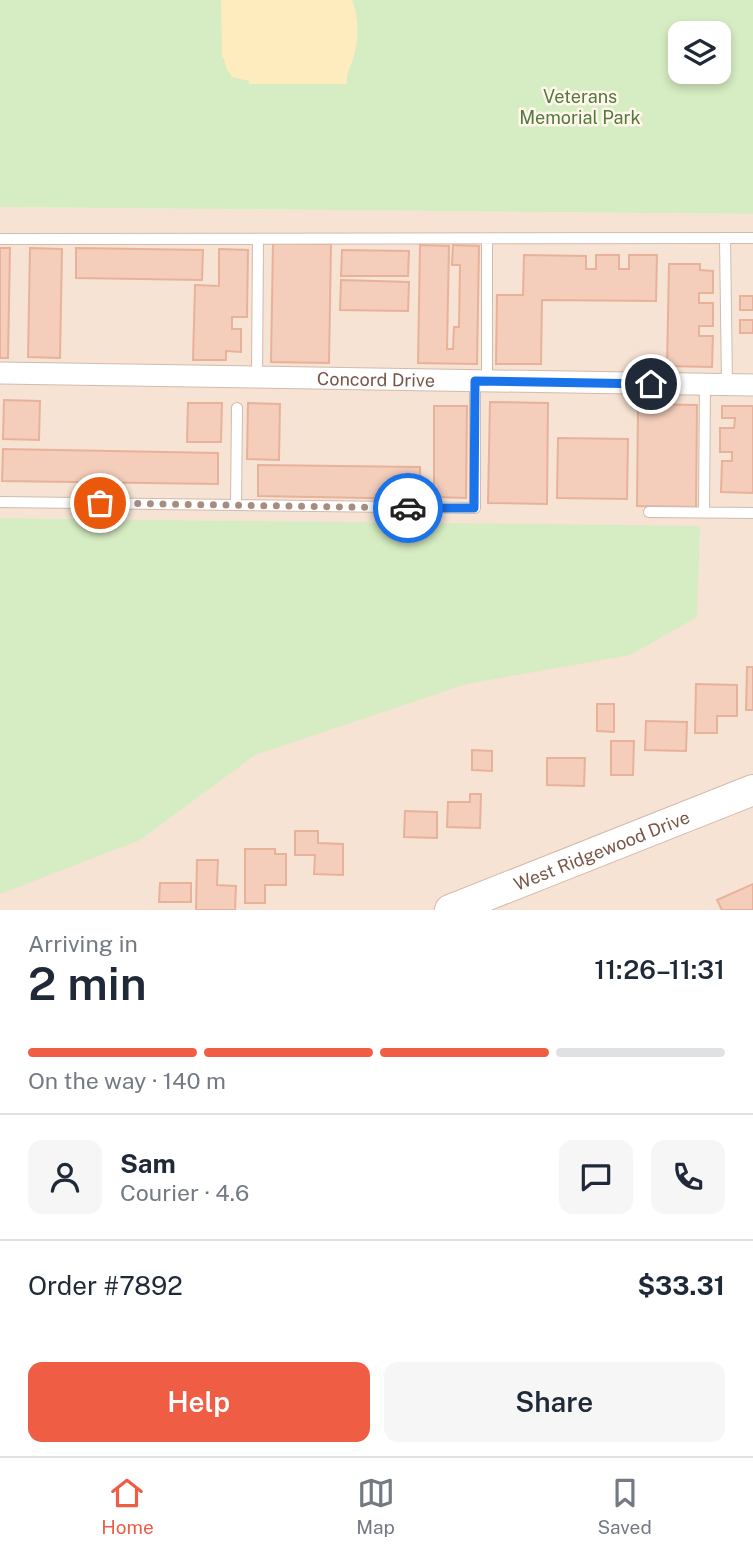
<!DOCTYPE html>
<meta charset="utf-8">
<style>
body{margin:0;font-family:"Public Sans",sans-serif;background:#f6f6f7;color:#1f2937;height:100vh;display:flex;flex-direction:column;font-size:26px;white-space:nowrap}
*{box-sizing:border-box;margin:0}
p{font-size:23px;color:#747a83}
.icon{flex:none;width:38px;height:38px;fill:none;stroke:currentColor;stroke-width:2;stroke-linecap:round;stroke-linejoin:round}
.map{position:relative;height:910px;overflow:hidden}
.side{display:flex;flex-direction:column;background:#fff;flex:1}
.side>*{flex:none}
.fabs{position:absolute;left:668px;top:21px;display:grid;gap:14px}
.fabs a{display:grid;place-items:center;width:63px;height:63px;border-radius:14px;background:#fff;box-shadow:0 4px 10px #0003;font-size:35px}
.pin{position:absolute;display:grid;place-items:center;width:60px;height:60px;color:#fff;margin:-30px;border:4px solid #fff;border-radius:50%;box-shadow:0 2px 7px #0007}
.courier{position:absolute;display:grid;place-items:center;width:70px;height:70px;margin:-35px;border:5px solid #1a73e8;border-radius:50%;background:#fff;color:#222;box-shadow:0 2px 9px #0007}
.headline em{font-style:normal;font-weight:600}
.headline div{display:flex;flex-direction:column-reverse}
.headline{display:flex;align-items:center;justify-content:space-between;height:119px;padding:0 28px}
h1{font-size:46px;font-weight:600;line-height:52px}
.bar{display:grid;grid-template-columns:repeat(4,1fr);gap:10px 7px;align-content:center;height:84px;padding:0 28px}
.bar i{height:9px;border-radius:5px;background:#e0e1e3}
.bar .selected{background:#ee5d44}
.bar p{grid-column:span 4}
.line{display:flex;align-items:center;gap:18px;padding:0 28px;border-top:2px solid #e0e1e3}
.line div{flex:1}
.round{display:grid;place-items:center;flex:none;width:74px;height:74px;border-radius:14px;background:#f6f6f7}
.primary-button{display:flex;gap:14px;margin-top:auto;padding:14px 28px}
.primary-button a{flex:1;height:80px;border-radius:14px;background:#ee5d44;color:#fff;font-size:28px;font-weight:600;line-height:80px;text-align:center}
.primary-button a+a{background:#f6f6f7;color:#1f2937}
.dock{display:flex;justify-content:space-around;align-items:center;height:98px;border-top:2px solid #e0e1e3;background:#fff;font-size:19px;color:#747a83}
.dock a{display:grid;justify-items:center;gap:4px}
.dock .selected{color:#ee5d44}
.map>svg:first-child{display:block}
</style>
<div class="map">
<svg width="753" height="910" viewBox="0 0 753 910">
<rect width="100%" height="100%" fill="#fdf2e5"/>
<path fill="#f6e3d3" d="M0 207 753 214V910H0V687L484 524 0 518Z"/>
<path fill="#d6ecc2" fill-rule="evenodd" d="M0 0H753V214L0 207ZM681 33H719V72H681Z
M0 518 700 526 697 617 630 655 466 684 255 755 140 840 0 894Z"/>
<path fill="#feebbe" d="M221 0H352C359 18 359 37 354 56 351 66 346 73 347 84H249V81L232 77 226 68 224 58H222Z"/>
<path fill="#f4cdbb" stroke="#e8b29a" stroke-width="2" d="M273 243 331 244 329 363 271 362Z
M420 245 449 246 447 349H453L454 327H459L460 265H452L453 245 479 246 477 364 418 363Z
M0 248H10L8 358H0Z
M30 248 62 249 60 358 28 357Z
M76 248 203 250 202 280 76 278Z
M219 249 248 250 247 317H232V329H241V352L226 351V360H193L195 285 219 286Z
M342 250 409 251 408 276H341Z
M524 255 586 256V269H596V255H619V269H629V255H657L656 301 542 300 541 364H496L497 295H523Z
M669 264H700V270L713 271V293H699V303H713V326H699V336H713L712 367 667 366Z
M341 280 409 282 408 311 340 310Z
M740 296H753V310H740Z
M740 320H753V333H740Z
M4 400 40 401 39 440 3 439Z
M490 402 548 403 547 504 488 503Z
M188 403H222L221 442H187Z
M248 403 280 404 279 460 247 459Z
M638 404 697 405 696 507 637 506Z
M434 406H467L466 498 434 497Z
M722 406H753V493L721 492 722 461H732V452H720V428H734L735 418H722Z
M558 438 628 439 627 499 557 498Z
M3 449 218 453V484L2 481Z
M258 465 420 467V499L258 496Z
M747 667H753V710H746Z
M696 684 737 685V716H717V733H695Z
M597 704H614V732L597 731Z
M646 721 687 722 686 751 645 750Z
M611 741H634L633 775H611Z
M472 750 492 751V771L472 770Z
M547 758H585L584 786 547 785Z
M470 794H481L480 828 447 827 448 802H470Z
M405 811 437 812V838L404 837Z
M295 831H318V843L343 844V875L314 874 315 855H295Z
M245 849H275V854H286V885H265V903H245Z
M197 860H218L217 885 236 886 235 910H196Z
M160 883H191V902H159Z
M753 884V910H722L717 900Z"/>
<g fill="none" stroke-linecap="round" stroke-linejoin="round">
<g stroke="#d2bbad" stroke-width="12">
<path id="service" d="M725 238 727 385
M0 239 753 238
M487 239V381
M257 377 258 240
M0 502 475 508V381
M236 505 237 408
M649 512 753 513
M704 512 705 384"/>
</g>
<g stroke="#d2bbad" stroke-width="23">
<g id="minor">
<path id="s1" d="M0 373 753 385"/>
</g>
</g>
<g stroke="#d5baaa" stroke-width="32">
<g id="secondary">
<path id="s2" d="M450 910 753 790"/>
</g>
</g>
<use href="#service" stroke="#fff" stroke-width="10"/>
<use href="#minor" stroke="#fff" stroke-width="21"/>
<use href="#secondary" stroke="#fff" stroke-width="30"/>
</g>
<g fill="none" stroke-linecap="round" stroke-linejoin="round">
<path stroke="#a78d7f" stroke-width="7" stroke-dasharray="0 12.6" d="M100 503 408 508"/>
<path stroke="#1a73e8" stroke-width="9" d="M408 508H474L475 381 651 384"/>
</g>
<g text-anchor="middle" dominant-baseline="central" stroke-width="5" stroke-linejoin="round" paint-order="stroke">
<g font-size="18" fill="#53793d" stroke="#fff6ec">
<text x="580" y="96">Veterans<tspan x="580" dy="21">Memorial Park</tspan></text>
</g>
<g font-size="18" fill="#785648" stroke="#fff6ec">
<text stroke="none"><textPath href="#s1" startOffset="376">Concord Drive</textPath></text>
<text stroke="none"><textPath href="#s2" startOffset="163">West Ridgewood Drive</textPath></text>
</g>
</g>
</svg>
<div class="fabs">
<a><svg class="icon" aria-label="layers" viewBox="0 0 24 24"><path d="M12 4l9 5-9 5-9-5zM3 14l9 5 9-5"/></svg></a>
</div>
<div class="pin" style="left:100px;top:503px;background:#ea580c"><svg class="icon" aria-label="bag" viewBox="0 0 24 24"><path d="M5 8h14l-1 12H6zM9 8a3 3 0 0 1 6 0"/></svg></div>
<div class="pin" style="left:651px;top:384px;background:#1f2937"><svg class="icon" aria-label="home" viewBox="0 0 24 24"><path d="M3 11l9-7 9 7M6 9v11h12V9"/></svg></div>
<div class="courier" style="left:408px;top:508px"><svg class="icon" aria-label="car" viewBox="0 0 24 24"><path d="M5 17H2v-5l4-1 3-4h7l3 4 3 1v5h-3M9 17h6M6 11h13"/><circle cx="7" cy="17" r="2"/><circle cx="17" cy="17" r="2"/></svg></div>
</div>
<section class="side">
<div class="headline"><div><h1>2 min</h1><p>Arriving in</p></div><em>11:26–11:31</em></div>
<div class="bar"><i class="selected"></i><i class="selected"></i><i class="selected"></i><i></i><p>On the way · 140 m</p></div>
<div class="line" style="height:126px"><a class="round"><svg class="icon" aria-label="person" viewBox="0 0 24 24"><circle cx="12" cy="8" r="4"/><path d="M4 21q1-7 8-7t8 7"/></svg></a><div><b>Sam</b><p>Courier · 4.6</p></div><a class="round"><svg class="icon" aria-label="chat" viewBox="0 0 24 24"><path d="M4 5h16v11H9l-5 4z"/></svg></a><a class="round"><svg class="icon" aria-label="phone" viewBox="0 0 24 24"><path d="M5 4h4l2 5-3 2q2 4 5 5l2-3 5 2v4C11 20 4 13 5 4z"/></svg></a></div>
<div class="line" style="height:91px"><div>Order #7892</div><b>$33.31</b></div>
<div class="primary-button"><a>Help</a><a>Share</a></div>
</section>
<nav class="dock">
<a class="selected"><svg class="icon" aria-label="home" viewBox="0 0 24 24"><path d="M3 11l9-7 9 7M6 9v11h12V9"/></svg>Home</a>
<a><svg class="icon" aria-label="map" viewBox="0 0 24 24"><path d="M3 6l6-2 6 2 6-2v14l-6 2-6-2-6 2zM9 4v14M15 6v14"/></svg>Map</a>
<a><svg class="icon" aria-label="saved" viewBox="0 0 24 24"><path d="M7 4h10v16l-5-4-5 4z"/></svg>Saved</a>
</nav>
